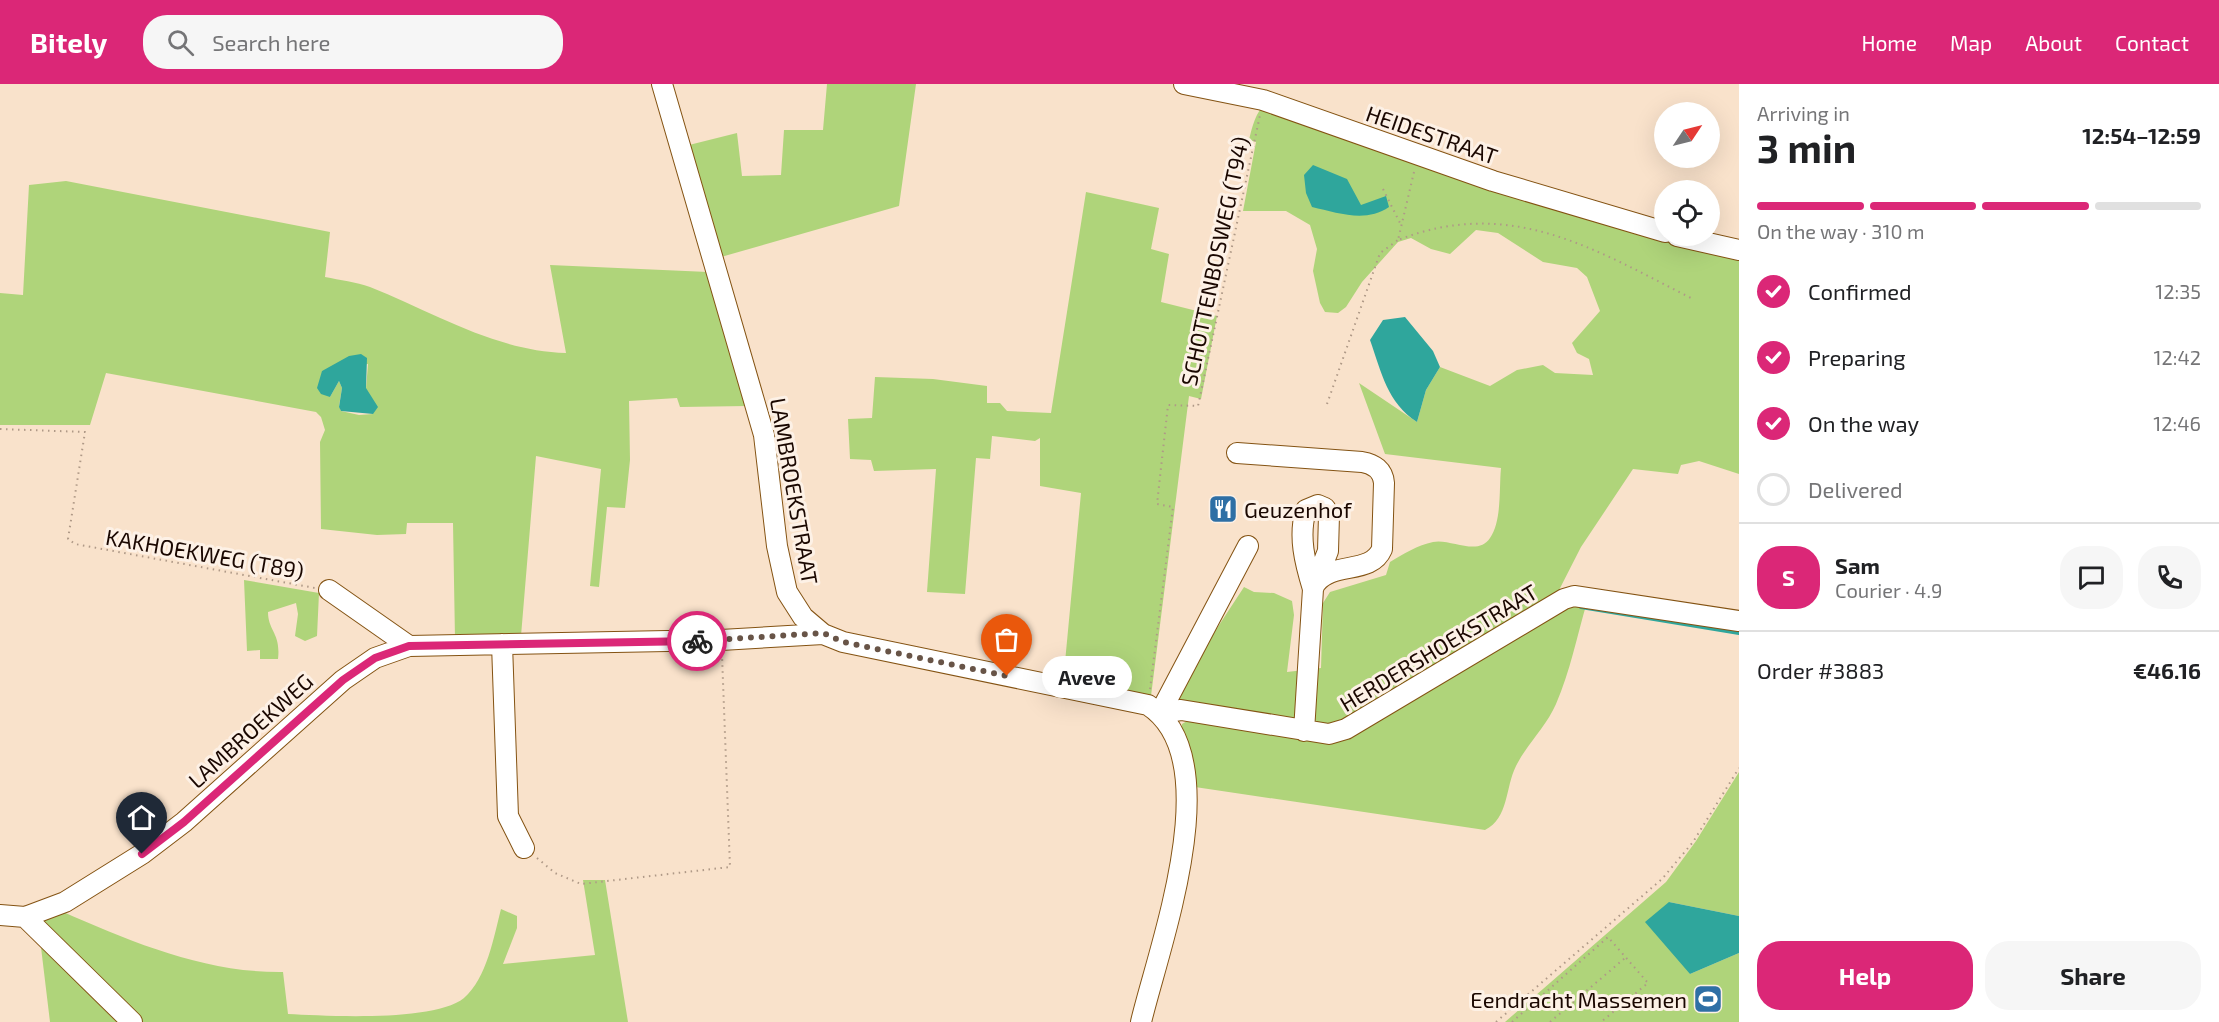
<!DOCTYPE html>
<meta charset="utf-8">
<style>
body{margin:0;font-family:"Exo 2",sans-serif;background:#f6f6f6;color:#202124;height:100vh;display:flex;flex-direction:column;font-size:22px;white-space:nowrap}
*{box-sizing:border-box;margin:0}
p{font-size:20px;color:#757577}
.icon{flex:none;width:33px;height:33px;fill:none;stroke:currentColor;stroke-width:2;stroke-linecap:round;stroke-linejoin:round}
.map{position:relative;flex:1;overflow:hidden}
.panel{display:flex;flex-direction:column;background:#fff;width:480px}
.panel>*{flex:none}
.needle{width:39px;rotate:55deg}
.fabs{position:absolute;left:1654px;top:18px;display:grid;gap:12px}
.fabs a{display:grid;place-items:center;width:66px;height:66px;border-radius:50%;background:#fff;box-shadow:0 6px 24px #0002;font-size:30px}
.pin{position:absolute;display:grid;place-items:center;width:51px;height:51px;color:#fff;margin:-62px -26px;border-radius:50% 50% 50% 0;rotate:-45deg;box-shadow:0 0 6px #0007}
.pin .icon{rotate:45deg}
.courier{position:absolute;display:grid;place-items:center;width:60px;height:60px;margin:-30px;border:4px solid #db2777;border-radius:50%;background:#fff;color:#222;box-shadow:0 2px 8px #0007}
.bubble{position:absolute;height:42px;border-radius:21px;background:#fff;box-shadow:0 6px 24px #0002;font-size:20px;font-weight:700;line-height:42px;text-align:center}
.headline em{font-style:normal;font-weight:700}
.headline div{display:flex;flex-direction:column-reverse}
.headline{display:flex;align-items:center;justify-content:space-between;height:102px;padding:0 18px}
h1{font-size:39px;font-weight:700;line-height:45px}
.bar{display:grid;grid-template-columns:repeat(4,1fr);gap:9px 6px;align-content:center;height:72px;padding:0 18px}
.bar i{height:8px;border-radius:4px;background:#e0e0e0}
.bar .current{background:#db2777}
.bar p{grid-column:span 4}
.line{display:flex;align-items:center;gap:15px;padding:0 18px;border-top:2px solid #e0e0e0}
.line div{flex:1}
.round{display:grid;place-items:center;flex:none;width:63px;height:63px;border-radius:24px;background:#f6f6f6}
ol{padding:0 18px;list-style:none}
li{display:flex;align-items:center;gap:18px;height:66px}
li p{margin-inline-start:auto}
li .icon{padding:6px;border-radius:50%;background:#db2777;color:#fff;stroke-width:4}
li:last-child{color:#757577}
li i{width:33px;height:33px;border:3px solid #e0e0e0;border-radius:50%}
.primary-button{display:flex;gap:12px;margin-top:auto;padding:12px 18px}
.primary-button a{flex:1;height:69px;border-radius:24px;background:#db2777;color:#fff;font-size:24px;font-weight:700;line-height:69px;text-align:center}
.primary-button a+a{background:#f6f6f6;color:#202124}
header{display:flex;align-items:center;gap:36px;box-sizing:border-box;height:84px;padding:0 30px;background:#db2777;color:#fff}
header strong{font-size:28px}
nav{display:flex;gap:33px;margin-inline-start:auto;font-size:21px}
.search{width:420px;height:54px;background:#f6f6f6;display:flex;align-items:center;gap:15px;box-sizing:border-box;padding:0 21px;border-radius:24px;color:#757577;font-size:22px}
main{display:flex;flex:1;min-height:0}
.map>svg:first-child{display:block}
</style>
<header>
<strong>Bitely</strong>
<div class="search"><svg class="icon" aria-label="search" viewBox="0 0 24 24"><circle cx="10" cy="10" r="6"/><path d="M15 15l6 6"/></svg>Search here</div>
<nav><a>Home</a><a>Map</a><a>About</a><a>Contact</a></nav>
</header>
<main>
<div class="map">
<svg width="1739" height="938" viewBox="0 0 1739 938">
<rect width="100%" height="100%" fill="#f9e2cb"/>
<path fill="#afd47a" fill-rule="evenodd" d="M827 0H916L899 122 721 173 689 61 737 49 742 92 781 91 784 46H823Z
M1275 9 1478 81 1591 118 1665 152 1739 170V390L1699 377 1681 381 1678 390 1633 385 1581 463 1556 512 1334 643 1174 616 1187 590 1244 503 1254 508 1274 509 1292 517 1294 531 1287 588 1321 584 1323 519 1330 508 1386 491 1390 478C1403 470 1418 461 1433 458 1450 454 1478 473 1490 454 1502 437 1499 404 1501 384L1385 370 1359 299 1417 338 1426 306 1440 283 1490 302 1517 286 1543 281 1555 289 1593 291 1589 275 1577 269 1572 259 1600 227 1587 193 1577 184 1543 178 1498 149 1476 146 1450 170 1431 165 1411 154 1398 158 1362 198 1346 223 1338 229 1325 228 1320 219 1313 187 1317 165 1310 141 1286 127H1243L1256 58 1249 56C1255 32 1257 27 1275 9Z
M66 97 330 148 325 193C340 196 356 198 370 203 435 229 495 267 566 269L550 181 708 188 747 322 680 323 677 314 629 317 630 376 625 424 607 423 599 503 590 502 601 385 536 372 521 552 455 555 453 439H407L406 450 377 451 321 445 320 358 325 346 321 333 316 328 106 289 90 341H0V209L23 211 29 101ZM368 280 366 305 373 330 359 331 341 327 339 322 342 304 339 297 330 313 322 287Z
M1086 108 1159 124 1151 165 1169 170 1161 218 1217 232 1201 315 1189 312 1151 612 1069 597 1064 589 1081 409 1040 402V354L1035 357 992 352 990 375 976 374 965 510 927 508 936 385 874 387 871 376 850 375 848 335 872 334 875 293 933 295 987 302V319H1000L1007 327 1051 329Z
M244 496 319 509 317 552 305 557 295 552 298 530 296 519 268 528C268 547 281 549 278 575H260V566L247 567Z
M1587 518C1577 552 1570 588 1556 620 1546 643 1527 660 1516 682 1505 704 1509 734 1485 746L1195 703 1181 648 1182 640 1187 637 1335 657 1369 643 1569 520Z
M1739 688V832L1669 818 1690 890 1739 869V938H1505L1666 798 1696 757Z
M583 796H605L628 938H137L45 846 41 834 61 827C132 858 204 889 283 888L288 930C328 932 434 938 464 914 487 894 494 852 501 825L517 832V844L503 880 595 871Z
M40 855 123 938H50Z"/>
<path fill="#2fa69c" d="M1313 81 1347 95 1361 121 1386 112 1389 123C1366 139 1338 129 1312 123L1306 109 1304 91Z
M1405 233 1433 267 1440 283 1426 306 1417 338C1387 318 1382 290 1370 256L1383 236Z
M361 270 367 274 366 304 378 323 373 330 341 327 339 323 342 304 339 297 330 313 321 310 317 304 322 287 349 272Z
M1669 818 1739 832V869L1690 890 1645 838Z"/>
<g fill="none" stroke-linecap="round" stroke-linejoin="round">
<path stroke="#2fa69c" stroke-width="4" d="M1581 523 1739 549"/>
<g stroke="#845313" stroke-width="22">
<path id="minor" d="M662 0 764 351 777 462 787 508 803 533 823 550 843 558 1148 621C1230 674 1159 862 1141 938
M1184 0 1263 16 1493 97 1665 148
M1677 152 1739 166
M1237 369 1362 378C1374 380 1383 386 1384 399L1382 465C1371 491 1333 477 1316 499
M329 506 409 562
M502 560 508 732 524 764
M1160 629 1181 626 1329 650 1346 645 1564 515 1574 512 1739 537
M1160 629 1248 462
M1304 647 1313 505 1328 467 1329 431 1325 424 1318 421 1306 426C1298 452 1305 479 1313 505
M0 831 25 833 65 818 142 770 184 738 343 596 375 574 409 562 721 556 823 550
M25 833 132 938"/>
</g>
<path stroke="#af9987" stroke-width="2" stroke-dasharray="1.5 4.5" stroke-linecap="butt" d="M1414 88 1398 156C1511 112 1594 165 1693 215
M1383 105 1401 141
M1327 320 1380 169 1398 156
M0 345 85 348 68 455 75 460 315 504
M1150 605 1173 423 1157 420 1168 321 1198 322 1260 31
M537 774 555 789 581 800 730 783 722 571
M1496 938 1662 795 1693 758 1739 684
M1512 938 1608 853 1648 899 1601 938
M1550 938 1625 874"/>
<use href="#minor" stroke="#fff" stroke-width="20"/>
</g>
<g fill="none" stroke-linecap="round" stroke-linejoin="round">
<path stroke="#685447" stroke-width="6" stroke-dasharray="0 10.8" d="M697 557 823 549 843 558 1007 592"/>
<path stroke="#db2777" stroke-width="8" d="M142 770 184 738 343 596 375 574 409 562 697 557"/>
</g>
<defs>
<g id="restaurant-square" transform="scale(1.5)"><rect x="-9" y="-9" width="18" height="18" rx="4" fill="#2e6fa5" stroke="#fdf1e6"/><path d="M-5-6h1v4h1v-4h1v4h1v-4h1v5L-1.5 .5V6h-2V.5L-5-1ZM5-6V6H3V1.5H1.5Q1.5-4 5-6Z" fill="#fff"/></g>
<g id="stadium-square" transform="scale(1.5)"><rect x="-9" y="-9" width="18" height="18" rx="4" fill="#2e6fa5" stroke="#fdf1e6"/><path d="M0-5a6.5 5 0 1 0 0 10a6.5 5 0 1 0 0-10ZM-3.5-1.8h7v3.6h-7Z" fill="#fff"/></g>
</defs>
<g fill-rule="evenodd">
<use href="#restaurant-square" x="1223" y="425"/>
<use href="#stadium-square" x="1708" y="915"/>
</g>
<g text-anchor="middle" dominant-baseline="central" stroke-width="6" stroke-linejoin="round" paint-order="stroke">
<g font-size="22" fill="#1a0700" stroke="#fdf1e6">
<text transform="translate(1432 50) rotate(19)">HEIDESTRAAT</text>
<text transform="translate(1214 177) rotate(-78)">SCHOTTENBOSWEG (T94)</text>
<text transform="translate(795 407) rotate(80)">LAMBROEKSTRAAT</text>
<text transform="translate(205 469) rotate(10)">KAKHOEKWEG (T89)</text>
<text transform="translate(1438 563) rotate(-31)">HERDERSHOEKSTRAAT</text>
<text transform="translate(250 646) rotate(-42)">LAMBROEKWEG</text>
</g>
<g font-size="22" fill="#1a0700" stroke="#fdf1e6" text-anchor="start">
<text x="1244" y="425">Geuzenhof</text>
<text x="1687" y="915" text-anchor="end">Eendracht Massemen</text>
</g>
</g>
</svg>
<div class="fabs">
<a><svg class="needle" viewBox="-14 -14 28 28"><path d="M0-13l5 13h-10z" fill="#e53935"/><path d="M0 13l5-13h-10z" fill="#757577"/></svg></a>
<a><svg class="icon" aria-label="locate" viewBox="0 0 24 24"><circle cx="12" cy="12" r="6"/><path d="M12 2v4M12 18v4M2 12h4M18 12h4"/></svg></a>
</div>
<div class="pin" style="left:1007px;top:592px;background:#ea580c"><svg class="icon" aria-label="bag" viewBox="0 0 24 24"><path d="M5 8h14l-1 12H6zM9 8a3 3 0 0 1 6 0"/></svg></div>
<div class="pin" style="left:142px;top:770px;background:#1f2937"><svg class="icon" aria-label="home" viewBox="0 0 24 24"><path d="M3 11l9-7 9 7M6 9v11h12V9"/></svg></div>
<div class="courier" style="left:697px;top:557px"><svg class="icon" aria-label="bike" viewBox="0 0 24 24"><circle cx="6" cy="16" r="4"/><circle cx="18" cy="16" r="4"/><path d="M6 16l4-8h5l3 8M10 8l3 8H6M13 5h3"/></svg></div>
<div class="bubble" style="left:1042px;top:572px;width:90px">Aveve</div>
</div>
<section class="panel">
<div class="headline"><div><h1>3 min</h1><p>Arriving in</p></div><em>12:54–12:59</em></div>
<div class="bar"><i class="current"></i><i class="current"></i><i class="current"></i><i></i><p>On the way · 310 m</p></div>
<ol>
<li><svg class="icon" aria-label="check" viewBox="0 0 24 24"><path d="M5 12l5 5 9-10"/></svg>Confirmed<p>12:35</p></li>
<li><svg class="icon" aria-label="check" viewBox="0 0 24 24"><path d="M5 12l5 5 9-10"/></svg>Preparing<p>12:42</p></li>
<li><svg class="icon" aria-label="check" viewBox="0 0 24 24"><path d="M5 12l5 5 9-10"/></svg>On the way<p>12:46</p></li>
<li><i></i>Delivered</li>
</ol>
<div class="line" style="height:108px"><b class="round" style="background:#db2777;color:#fff">S</b><div><b>Sam</b><p>Courier · 4.9</p></div><a class="round"><svg class="icon" aria-label="chat" viewBox="0 0 24 24"><path d="M4 5h16v11H9l-5 4z"/></svg></a><a class="round"><svg class="icon" aria-label="phone" viewBox="0 0 24 24"><path d="M5 4h4l2 5-3 2q2 4 5 5l2-3 5 2v4C11 20 4 13 5 4z"/></svg></a></div>
<div class="line" style="height:78px"><div>Order #3883</div><b>€46.16</b></div>
<div class="primary-button"><a>Help</a><a>Share</a></div>
</section>
</main>
